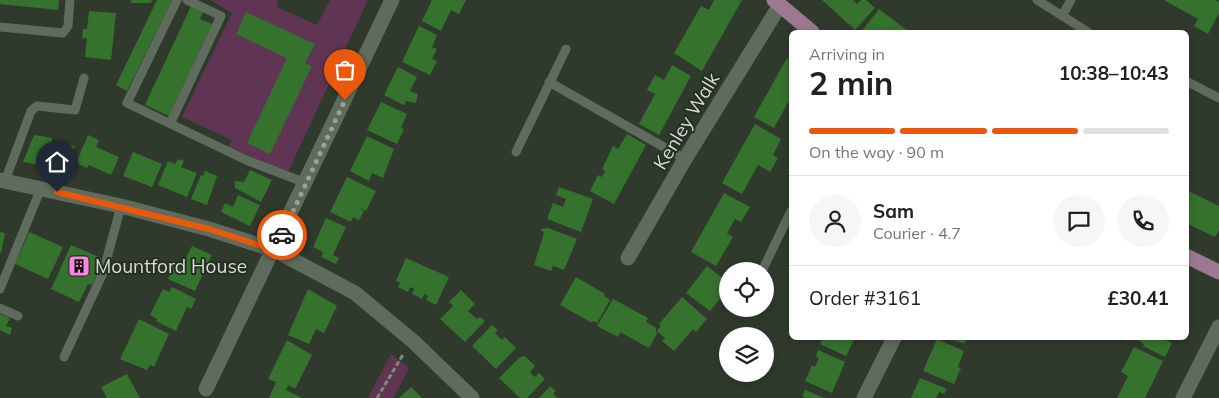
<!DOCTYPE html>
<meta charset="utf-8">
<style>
body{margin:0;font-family:Mulish,sans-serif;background:#f6f6f6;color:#202124;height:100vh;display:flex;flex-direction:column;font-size:19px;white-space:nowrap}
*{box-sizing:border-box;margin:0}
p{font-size:16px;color:#757577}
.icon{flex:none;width:28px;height:28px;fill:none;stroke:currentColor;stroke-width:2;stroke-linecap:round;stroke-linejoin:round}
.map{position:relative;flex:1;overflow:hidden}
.drawer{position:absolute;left:789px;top:30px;width:400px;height:310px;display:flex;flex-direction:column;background:#fff;border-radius:8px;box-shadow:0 2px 8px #0003}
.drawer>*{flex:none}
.fabs{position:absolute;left:719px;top:262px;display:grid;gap:10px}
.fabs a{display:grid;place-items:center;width:55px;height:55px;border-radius:50%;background:#fff;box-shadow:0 2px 8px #0003;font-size:25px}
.pin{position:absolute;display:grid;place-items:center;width:42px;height:42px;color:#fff;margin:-51px -21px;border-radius:50% 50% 50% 0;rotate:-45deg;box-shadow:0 0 5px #0007}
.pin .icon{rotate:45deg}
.courier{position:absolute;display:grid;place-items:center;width:50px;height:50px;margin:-25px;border:4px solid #ea580c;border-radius:50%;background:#fff;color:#222;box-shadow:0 1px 6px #0007}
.overview em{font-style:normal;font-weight:700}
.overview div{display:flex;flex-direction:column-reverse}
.overview{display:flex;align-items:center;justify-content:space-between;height:85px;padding:0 20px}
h1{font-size:32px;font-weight:700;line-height:38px}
.bar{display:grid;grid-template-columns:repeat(4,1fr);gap:8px 5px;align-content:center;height:60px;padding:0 20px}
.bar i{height:6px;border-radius:4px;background:#e0e0e0}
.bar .selected{background:#ea580c}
.bar p{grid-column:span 4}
.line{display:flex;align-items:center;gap:12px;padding:0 20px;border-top:1px solid #e0e0e0}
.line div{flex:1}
.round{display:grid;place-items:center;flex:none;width:52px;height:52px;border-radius:26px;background:#f6f6f6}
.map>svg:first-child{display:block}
</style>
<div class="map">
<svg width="1219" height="398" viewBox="0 0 1219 398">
<rect width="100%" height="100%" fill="#2f3a2d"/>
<path fill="#603554" d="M210 0H278L277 7 317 25 330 0H368L287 174 228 148 232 140 182 117 232 13Z
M391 354 409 368 393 398H368Z"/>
<path fill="#35722d" d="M0 0H59L58 10 0 4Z
M131 0H152L151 3H131Z
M157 0H172L127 91 116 85Z
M432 0H466L459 14 451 10 441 31 422 21Z
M714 0H742L702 71 674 53 701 6 709 10Z
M822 0H853L857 4 861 0H866L875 8 855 30Z
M1164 0H1215L1219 2V13L1208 34 1194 26 1198 19Z
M191 6 203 12 200 19 212 24 169 116 145 105Z
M879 9 904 28 911 32H861Z
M89 11 116 13 111 60 85 57 87 38H82L83 29H87Z
M246 12 315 44 305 63 312 66 270 154 247 143 287 58 236 34Z
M419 26 437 35 432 47 437 49 432 59 437 61 430 75 402 62Z
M787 58 791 61V97L774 128 754 117Z
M672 65 691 76 659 135 639 124 655 94 647 90 655 75 664 80Z
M398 67 417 77 410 91 418 94 416 103 406 101 404 105 384 95Z
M381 102 407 114 401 128 404 129 397 144 367 130Z
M755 124 781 139 773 155 778 158 770 172 758 165 742 194 722 183Z
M627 134 646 145 614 204 590 191 598 175 602 177 605 171 602 169 613 146 618 149Z
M34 135 52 138V142L75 146 70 170 23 162Z
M88 135 99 140 96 147 119 157 111 175 89 165 87 168 76 163Z
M367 136 394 149 383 178 372 173 369 181 350 171Z
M133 152 162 164 152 187 123 176Z
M178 159 184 161 181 167 197 173 187 197 158 185 168 161 175 164Z
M250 170 272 180 261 202 235 188V181L244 182Z
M205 171 217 176 207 205 191 199 201 175 203 176Z
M347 177 376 191 366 211 358 207 364 211 359 220 353 217 351 222 330 212Z
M559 187 593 199 581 232 547 219 553 203 563 207 566 199 556 195Z
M1186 190 1219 206V230L1215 237 1186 223Z
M724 193 750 207 741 222 735 219 727 233 733 237 716 266 691 252Z
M238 195 260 205 250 226 221 212 225 203 233 207Z
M326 218 346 227 333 255 339 258 336 264 321 257 323 252 313 247Z
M548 228 577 239 564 270 553 266 551 271 534 265 544 233 540 229Z
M0 232 5 233 1 253H0Z
M29 232 63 247 48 279 15 264Z
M71 245 101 258 94 274 97 275 92 285 88 284 79 302 51 289Z
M192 246 212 255 195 291 168 279 174 266 181 268Z
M406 258 449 277 436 305 426 300 428 296 424 294 422 299 412 294 414 289 410 287 408 292 398 287 400 283 396 281Z
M707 266 725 280 720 287 726 291 710 311 686 293Z
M576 277 605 294 604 296 610 300 597 323 593 321 592 323 560 305Z
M172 287 196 299 191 309 187 307 176 331 156 321 157 319 150 315 163 289 169 292Z
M308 289 337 306 324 333 316 329 309 344 288 335Z
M461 290 475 304 468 311 477 319 480 317 485 321 465 342 440 319 453 306 449 302Z
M682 297 707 319 696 332 693 329 674 351 662 341 665 338 657 331 661 326 659 324Z
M613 299 648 318 646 322 655 327 657 334 649 348 620 332 618 337 597 326Z
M0 314 10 318 6 326 12 328 10 335 0 330Z
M139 319 169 334 154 367 150 365 147 370 120 359Z
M492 325 498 330 495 333 502 340 505 337 516 348 496 369 472 346Z
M823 338H855L846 356 820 344Z
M950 338H967L964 344Z
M1141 338H1161L1172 343 1165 357 1143 346 1144 344 1139 341Z
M937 339 964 351 958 367 961 368 954 384 923 371Z
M287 340 312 355 295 389 288 385 286 390 302 398H269L276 382 268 379Z
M1134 347 1163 361 1145 398H1117L1128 376 1121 372Z
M818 350 845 362 832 393 805 381 812 365 815 367 819 358 816 357Z
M525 356 535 366 530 372 535 377 539 373 545 379 527 398H520L499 378 520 357Z
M127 374 140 398H107L101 387Z
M920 378 947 389 944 394 939 392 936 398H911Z
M550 386 556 391 553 394 557 398H539Z
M411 387 422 398H399Z
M805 390 824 398H806L802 396Z"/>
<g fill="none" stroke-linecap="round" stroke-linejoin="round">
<path stroke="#7e887d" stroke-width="3" stroke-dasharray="5 2.5" stroke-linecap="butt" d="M377 398 404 353"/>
<path stroke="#5f6b5d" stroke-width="9" d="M177 0 127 103 246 160 306 183
M1037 0 1088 32
M1062 16 1071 0
M0 27 63 33 68 26 70 0
M1186 81 1219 98
M549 82 685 159
M170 124 221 16 187 0
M516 152 566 49
M5 181 31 111 37 106 75 110 84 78
M762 271 791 211
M0 289 41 188
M0 308 18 316
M64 357 103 273 121 206"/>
<path stroke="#5f6b5d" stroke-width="15" d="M0 180 121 206 209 229 274 250 355 293 414 342 472 398
M628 258 685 159 780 5
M206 389 392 0
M864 398 894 338
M1183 398 1219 327"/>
<path stroke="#9c7990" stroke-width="15" d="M774 0 812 32
M1186 256 1219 272"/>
</g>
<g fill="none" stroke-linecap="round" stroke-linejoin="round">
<path stroke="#9aa399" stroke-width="5" stroke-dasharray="0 9" d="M282 235 345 100"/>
<path stroke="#ea580c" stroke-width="6" d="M57 192 209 229 274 250 282 235"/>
</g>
<defs>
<g id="building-square" transform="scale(1.125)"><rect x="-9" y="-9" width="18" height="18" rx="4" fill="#ff85df" stroke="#252f23"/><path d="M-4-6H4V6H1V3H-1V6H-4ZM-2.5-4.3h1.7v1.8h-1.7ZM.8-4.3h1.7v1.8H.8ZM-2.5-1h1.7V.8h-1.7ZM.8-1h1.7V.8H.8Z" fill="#111"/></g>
</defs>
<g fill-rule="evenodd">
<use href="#building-square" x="79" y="266"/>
</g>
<g text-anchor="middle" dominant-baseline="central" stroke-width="4" stroke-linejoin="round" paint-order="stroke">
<g font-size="19" fill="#d4dbd3" stroke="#252f23">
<text transform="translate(686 121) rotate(-59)">Kenley Walk</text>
</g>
<g font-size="19" fill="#d4dbd3" stroke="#252f23" text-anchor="start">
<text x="95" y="266">Mountford House</text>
</g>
</g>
</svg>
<div class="fabs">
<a><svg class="icon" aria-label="locate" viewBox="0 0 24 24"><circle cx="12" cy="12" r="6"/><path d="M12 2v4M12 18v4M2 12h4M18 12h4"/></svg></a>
<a><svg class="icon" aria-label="layers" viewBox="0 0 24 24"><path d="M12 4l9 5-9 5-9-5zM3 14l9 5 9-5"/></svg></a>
</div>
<div class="pin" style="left:345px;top:100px;background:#ea580c"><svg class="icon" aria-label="bag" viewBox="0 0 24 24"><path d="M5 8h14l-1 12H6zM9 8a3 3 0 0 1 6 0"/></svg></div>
<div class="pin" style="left:57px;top:192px;background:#1f2937"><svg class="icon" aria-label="home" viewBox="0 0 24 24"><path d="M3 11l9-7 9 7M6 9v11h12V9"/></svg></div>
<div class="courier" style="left:282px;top:235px"><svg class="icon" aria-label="car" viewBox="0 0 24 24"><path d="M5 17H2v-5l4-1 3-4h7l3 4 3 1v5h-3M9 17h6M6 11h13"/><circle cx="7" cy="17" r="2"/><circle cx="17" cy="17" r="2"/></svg></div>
<section class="drawer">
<div class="overview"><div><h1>2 min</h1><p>Arriving in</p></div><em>10:38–10:43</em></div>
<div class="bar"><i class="selected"></i><i class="selected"></i><i class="selected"></i><i></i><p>On the way · 90 m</p></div>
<div class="line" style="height:90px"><a class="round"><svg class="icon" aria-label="person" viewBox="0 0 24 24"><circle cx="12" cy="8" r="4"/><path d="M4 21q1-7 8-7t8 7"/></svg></a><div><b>Sam</b><p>Courier · 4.7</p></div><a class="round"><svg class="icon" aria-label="chat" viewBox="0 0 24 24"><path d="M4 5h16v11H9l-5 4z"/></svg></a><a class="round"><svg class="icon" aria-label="phone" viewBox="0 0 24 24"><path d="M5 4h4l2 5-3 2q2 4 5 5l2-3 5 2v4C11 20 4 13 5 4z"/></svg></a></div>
<div class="line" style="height:65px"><div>Order #3161</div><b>£30.41</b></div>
</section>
</div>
